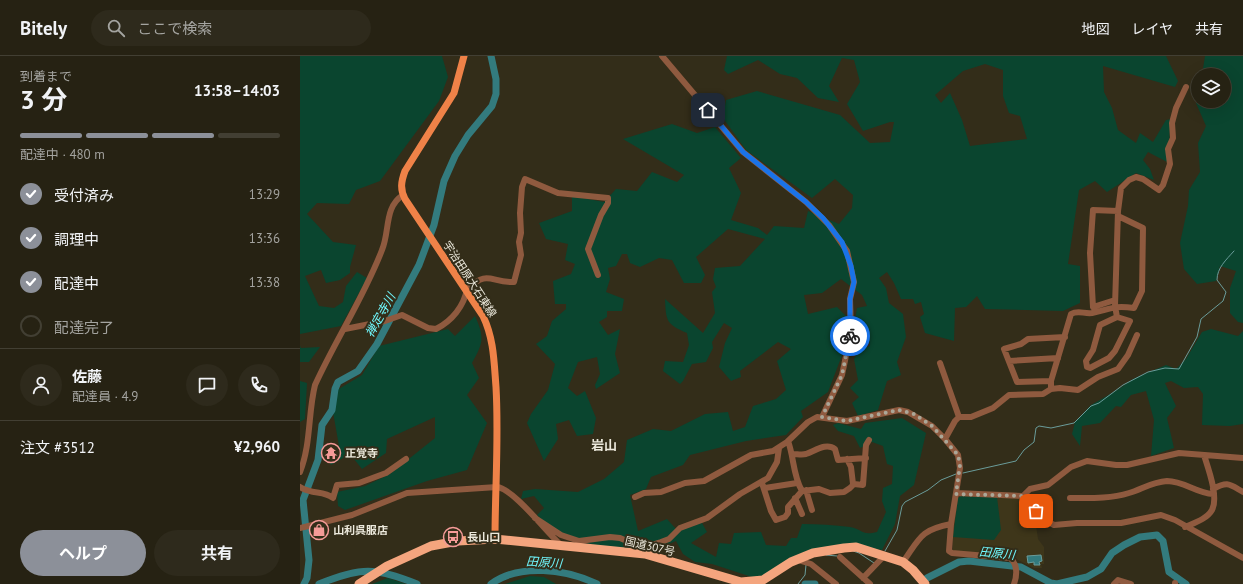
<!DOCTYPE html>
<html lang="ja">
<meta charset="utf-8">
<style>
body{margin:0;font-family:"PT Sans","Noto Sans JP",sans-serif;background:#2e2a1c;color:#f1f3f6;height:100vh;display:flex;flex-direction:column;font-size:15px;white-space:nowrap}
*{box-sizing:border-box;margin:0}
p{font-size:13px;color:#a4a4a0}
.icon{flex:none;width:22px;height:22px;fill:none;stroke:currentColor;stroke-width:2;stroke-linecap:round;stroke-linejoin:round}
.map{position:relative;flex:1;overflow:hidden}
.panel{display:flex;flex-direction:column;background:#262213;width:300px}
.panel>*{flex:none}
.fabs{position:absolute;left:891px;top:12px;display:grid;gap:8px}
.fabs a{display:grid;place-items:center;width:40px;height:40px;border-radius:50%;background:#262213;box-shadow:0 4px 16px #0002,0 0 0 1px #423f33;font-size:20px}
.pin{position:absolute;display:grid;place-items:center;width:34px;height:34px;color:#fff;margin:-17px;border-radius:8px;box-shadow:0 2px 6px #0006}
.courier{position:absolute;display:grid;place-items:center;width:40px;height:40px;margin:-20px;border:3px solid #1a73e8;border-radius:50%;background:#fff;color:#222;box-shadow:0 1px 5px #0007}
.head em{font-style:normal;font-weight:700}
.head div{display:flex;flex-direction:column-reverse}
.head{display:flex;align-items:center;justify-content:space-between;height:68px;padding:0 20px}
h1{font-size:26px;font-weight:700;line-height:30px}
.bar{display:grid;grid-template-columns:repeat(4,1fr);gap:6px 4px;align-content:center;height:48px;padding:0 20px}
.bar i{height:5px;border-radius:3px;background:#423f33}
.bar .current{background:#8c9099}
.bar p{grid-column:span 4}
.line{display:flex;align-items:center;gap:10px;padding:0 20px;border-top:1px solid #423f33}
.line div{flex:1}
.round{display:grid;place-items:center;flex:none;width:42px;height:42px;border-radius:21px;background:#2e2a1c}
ol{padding:0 20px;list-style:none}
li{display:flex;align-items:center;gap:12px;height:44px}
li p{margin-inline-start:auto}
li .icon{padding:4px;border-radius:50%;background:#8c9099;color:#fff;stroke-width:4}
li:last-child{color:#a4a4a0}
li i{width:22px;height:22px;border:2px solid #423f33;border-radius:50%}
.action{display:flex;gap:8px;margin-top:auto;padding:8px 20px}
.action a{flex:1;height:46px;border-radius:24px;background:#8c9099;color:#fff;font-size:16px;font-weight:700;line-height:46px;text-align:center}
.action a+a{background:#2e2a1c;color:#f1f3f6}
header{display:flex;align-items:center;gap:24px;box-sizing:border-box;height:56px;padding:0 20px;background:#262213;border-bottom:1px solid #423f33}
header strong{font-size:19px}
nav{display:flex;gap:22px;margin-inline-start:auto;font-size:14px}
.search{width:280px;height:36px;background:#2e2a1c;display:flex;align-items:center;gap:10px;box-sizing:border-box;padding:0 14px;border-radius:22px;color:#a4a4a0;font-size:15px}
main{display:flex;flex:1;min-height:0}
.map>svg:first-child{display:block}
</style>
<header>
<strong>Bitely</strong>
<div class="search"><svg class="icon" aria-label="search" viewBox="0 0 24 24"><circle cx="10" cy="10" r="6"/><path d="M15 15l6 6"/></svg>ここで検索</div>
<nav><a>地図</a><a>レイヤ</a><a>共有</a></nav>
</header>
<main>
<section class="panel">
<div class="head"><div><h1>3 分</h1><p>到着まで</p></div><em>13:58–14:03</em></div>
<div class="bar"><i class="current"></i><i class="current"></i><i class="current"></i><i></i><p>配達中 · 480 m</p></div>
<ol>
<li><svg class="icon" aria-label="check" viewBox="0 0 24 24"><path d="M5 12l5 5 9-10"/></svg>受付済み<p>13:29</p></li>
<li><svg class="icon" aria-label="check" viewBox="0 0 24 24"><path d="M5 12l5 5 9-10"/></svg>調理中<p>13:36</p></li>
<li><svg class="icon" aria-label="check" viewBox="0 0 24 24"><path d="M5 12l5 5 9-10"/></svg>配達中<p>13:38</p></li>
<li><i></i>配達完了</li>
</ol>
<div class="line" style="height:72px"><a class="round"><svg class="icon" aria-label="person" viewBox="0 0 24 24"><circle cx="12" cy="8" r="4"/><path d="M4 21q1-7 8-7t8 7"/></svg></a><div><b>佐藤</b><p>配達員 · 4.9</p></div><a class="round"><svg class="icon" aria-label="chat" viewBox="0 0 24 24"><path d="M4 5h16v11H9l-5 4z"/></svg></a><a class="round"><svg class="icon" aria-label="phone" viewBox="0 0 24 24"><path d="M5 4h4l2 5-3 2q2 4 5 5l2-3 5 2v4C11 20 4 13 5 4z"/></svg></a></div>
<div class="line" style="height:52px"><div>注文 #3512</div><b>¥2,960</b></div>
<div class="action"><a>ヘルプ</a><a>共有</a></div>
</section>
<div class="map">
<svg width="943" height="528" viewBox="0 0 943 528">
<rect width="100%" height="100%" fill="#332d19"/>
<path fill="#3e361a" d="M661 440 725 442 734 456 738 483 744 491V508H741L742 512H734L718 504 714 500 699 499 696 497 692 498 653 495V468L658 442Z"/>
<path fill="#0a452f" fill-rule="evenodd" d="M0 0H142L148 21 139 45 80 125 56 134 49 148 17 147 7 158 33 186 56 189 50 211V217L40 224 26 227 21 214 5 220 19 250 34 252 43 246 46 230 57 216 67 222 41 270 0 278Z
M427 0H866L878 25 875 31 803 10 804 36 812 52 818 74 836 87 840 77 853 86 866 64 871 63 867 106 848 96 843 104 850 113 854 124 836 117 807 136 795 125 779 134 768 208 780 210V247L763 255 685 253 677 240 666 251 655 252 654 285 625 277 620 261 624 258 621 246 615 248 613 243H601L594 227 587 216 579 222 586 232 589 247 603 258 606 281 597 306 601 319 587 325 578 354 558 360 552 347 559 341 550 332 558 324 554 303 559 294 570 290 569 284 554 269 557 252 567 250 562 239 541 223 522 237 504 239 508 258 537 251 547 261 544 294 528 336 501 355 503 361 486 379 446 385 390 399 383 409 351 421 346 433 330 439 338 475 367 463 376 473 402 467 407 476 391 487 416 501 419 487 431 488 434 477 461 476 466 489 486 490 491 482H497L502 468C518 468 534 469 550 471 563 473 561 480 577 476L586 456 582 445 583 432 592 428 593 410 587 408 583 390 572 386 560 392 554 380 538 375 533 369 538 367 561 373 565 367 602 362 626 377 614 429 600 440 595 468 582 494 548 488 463 520 452 521 412 508 395 506 383 498 376 485 347 497 290 488 261 481 237 459 244 452 234 440 221 443 223 435 235 433 278 436 304 423 324 406 327 384 353 373 371 375 405 358 428 356 433 375 445 371 453 350 476 343 486 334 477 305 491 293 478 286 440 315 441 321 431 325 419 311 425 287 432 272 424 267 412 286 413 292 406 306 392 308 383 325 380 328 363 315 365 305 383 306 389 289 387 277C366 268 366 265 365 243L403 277 415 257 412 236 416 231 413 223 415 212 440 210 465 183 428 173 396 201 405 219 401 227H384L372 204 359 202 340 211 330 207 327 198H322L316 210 308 212 310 223 306 236 324 243 322 255H307V261L299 266 308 279 320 273 315 298 320 317 296 333 295 329 300 318 297 301 278 306 268 332 277 340 285 335 296 362 293 378 277 380 269 364 256 368 258 383 244 405 227 367 231 358 248 334 255 308 236 288 247 280 252 265 266 253V248H255L253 225 271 218 275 208 265 204 268 188 246 183 239 167 272 155V140L304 146 316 133 337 135 352 116 377 126 384 119 323 83 372 68 397 77 415 71 441 102 429 112 441 137 431 164 458 172 467 179 474 170 504 172 508 155 539 168 552 152 553 139 535 123 512 142 446 94 423 62 426 44 457 35 540 59 570 87 590 86 594 66H590L563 75 547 48 560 26 554 4 542 2 529 30 539 46 518 42 497 22 480 18 458 4 428 18 424 14ZM685 8 703 14V40L709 57 720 60 727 83 670 90 662 64 650 37 641 47 635 39 663 15Z
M905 0H943V267L938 266 930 257V232L936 215 920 210 916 225 897 228 884 213 880 187 888 150 889 134 900 116 898 87 906 70 896 47 898 37V45H924V19H902Z
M175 260C185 282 183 287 172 307L179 322 167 339 187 367 167 414 127 425 45 454 38 450 37 436 65 430 90 418 135 382V361L87 383 86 397 62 413 50 398 31 409 27 402 30 393 39 390 33 356 37 334 62 319 79 290 148 273 155 280Z
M911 273 938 280 943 275V368L930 370 902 369 903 338 898 331 884 332 871 325 865 327 876 350 867 362 874 392 851 400 854 364 846 335 831 339 821 351 816 350 800 367 782 370 780 390 772 378 775 366 791 349 819 333 833 323 866 309 876 313 886 303 902 276Z
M0 290 1 292 20 291 9 306H0Z
M0 325 7 327 5 363 0 366Z
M661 440 697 441 701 474 694 484 653 481 658 442Z
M230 520 244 521 256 528H205Z
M88 522 106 528H72Z"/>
<path fill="#337b7e" stroke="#6a9c9a" d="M741 499 742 505 739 506 740 509H734V506L728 507 727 500Z"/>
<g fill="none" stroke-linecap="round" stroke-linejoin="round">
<path stroke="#6a9c9a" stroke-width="1" d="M663 417 716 405 724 394 734 386 736 372 739 370 751 372 774 367 791 350 799 347 823 329 848 316 865 312 879 313 897 281 901 263 923 245 926 236 917 224C917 212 926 204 934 195
M553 495 559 497 574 507
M585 495 597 474 602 450 605 446 628 434 641 424 656 418
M526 499 537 500
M498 528 505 519 506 509"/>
<path stroke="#337b7e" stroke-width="7" d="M627 522 659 506 669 505 721 511 751 527 757 528 787 521 801 513 812 497 824 489 840 481 857 479 863 485 869 516 886 528
M4 528 7 522 9 504 3 444 18 404 22 369 32 354 35 333 38 326 58 315 77 288 119 209 134 169 144 125 155 100 168 79 192 50 196 38V23L191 0
M19 528C61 511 75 511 117 528
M191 528C220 507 266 513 297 528
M505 528H515"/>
<path stroke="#8f5a3f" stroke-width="6" d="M362 0 443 96 506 146 529 169 547 195 554 226 550 243 551 276 542 319 522 361
M815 244 793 251 790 197 793 154 818 155
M817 261 830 265 815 295 809 302 790 312 787 311 786 305 793 294 800 269 817 261 815 250 818 155 821 132 829 124 836 121 843 123 859 134 863 129 870 108 868 93 873 82 872 67 876 52 886 31
M45 273 85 265 102 259 128 272 136 273C152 265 164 250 167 233 189 213 190 227 214 226L221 199 219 186 221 177 220 157 222 131 225 123 258 137 308 142V147L301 159 288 193 298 219
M709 305 758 302
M640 307 659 361
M751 325 717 326 704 293 721 288 728 283 765 281
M751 333V325L771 258C778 254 784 258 792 257 811 253 813 249 834 252L842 235 843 172 818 160
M645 383 655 365 659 361H671L693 352 709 339 743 338 751 333 760 332 778 334 798 321 818 313 828 299 837 279
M488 385C494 401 493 420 502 435
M493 398C497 398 502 399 506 398 515 395 526 386 535 393L538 404 566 402
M547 403 551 411 553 428
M0 416C11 389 8 357 15 329 36 283 64 241 82 194 90 175 84 151 103 139
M462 427 471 455 476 464 485 461 488 457V451L502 435 519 433 530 437 544 436 550 432 554 428 563 429 566 389 569 384
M0 431C13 439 23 434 33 442L37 429 59 427 86 417 106 403
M465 432 497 427
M913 433C928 425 929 428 943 436
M506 434 512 454
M656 437 723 440 729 444 741 462 754 469 777 467H821L861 459 875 464 943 502
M723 440 730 433 748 429 771 411 787 405 816 409H827L879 397 943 402
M335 441 344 437 361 436 385 427 404 425 451 399 473 395 487 386 508 366 517 361 547 365 599 354 608 356 632 370 645 383 658 399 660 412 651 468 649 495 652 497 710 502C718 508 717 520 714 528
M495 442 502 458
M770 442C789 442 810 443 829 437 842 433 852 426 867 425 884 425 896 437 913 438
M235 462 261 479 279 485 310 481 320 482 336 489 348 490 361 486 369 483 380 472 407 462 440 438 468 422 477 406 479 392
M885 471C894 467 907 463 912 454 919 441 908 412 904 399
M0 472 52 459 107 437 197 431C214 433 247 477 261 489
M540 501 570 528
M498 504 511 508 536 528
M603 506C620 482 620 474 651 468
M563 522 585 499
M814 528 818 524 831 528
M875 528V527"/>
<path stroke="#ef8248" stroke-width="7" d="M164 0 154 37 105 115C101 126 100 133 105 143L183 260C194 283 194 306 196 331 199 382 195 433 195 483"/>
<path stroke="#f4a57e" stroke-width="9" d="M59 528 87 510 131 490 158 485 195 483 345 498 441 526 463 524 491 506 513 497 544 492 556 491 603 506 613 514 625 528"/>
</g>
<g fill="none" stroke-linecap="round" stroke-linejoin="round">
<path stroke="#aba798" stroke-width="4" stroke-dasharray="0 7.2" d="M550 280 542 319 522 361 547 365 599 354 614 358 632 370 658 399 660 409 656 438 723 440 729 444 736 455"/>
<path stroke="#1a73e8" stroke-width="5" d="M408 54 443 96 506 146 523 162 542 186 551 210 554 226 550 243V280"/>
</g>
<defs>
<g id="temple-ring" transform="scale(1)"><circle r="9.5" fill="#332d19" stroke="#f59b98" stroke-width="1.5"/><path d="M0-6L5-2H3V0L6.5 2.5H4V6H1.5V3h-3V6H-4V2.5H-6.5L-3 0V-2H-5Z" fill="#f59b98"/></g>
<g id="shop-ring" transform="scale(1)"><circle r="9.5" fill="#332d19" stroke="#f59b98" stroke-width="1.5"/><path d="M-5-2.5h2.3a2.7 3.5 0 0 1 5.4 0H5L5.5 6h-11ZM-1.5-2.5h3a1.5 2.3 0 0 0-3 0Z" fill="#f59b98"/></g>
<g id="bus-ring" transform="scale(1)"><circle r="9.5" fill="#332d19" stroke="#f59b98" stroke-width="1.5"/><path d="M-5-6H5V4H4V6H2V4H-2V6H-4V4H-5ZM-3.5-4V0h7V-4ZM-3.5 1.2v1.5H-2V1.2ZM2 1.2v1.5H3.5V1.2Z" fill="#f59b98"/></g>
</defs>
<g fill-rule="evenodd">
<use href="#temple-ring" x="31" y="397"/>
<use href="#shop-ring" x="19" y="474"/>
<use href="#bus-ring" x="153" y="481"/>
</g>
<g text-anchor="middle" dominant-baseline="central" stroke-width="4" stroke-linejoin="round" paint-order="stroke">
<g font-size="11" fill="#ece9dc" stroke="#332d19">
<text transform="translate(170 223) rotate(57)">宇治田原大石東線</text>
<text transform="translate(350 490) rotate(13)">国道307号</text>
</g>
<g font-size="11" font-weight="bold" fill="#ece9dc" stroke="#332d19" text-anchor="start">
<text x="45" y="397">正覚寺</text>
<text x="33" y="474">山利呉服店</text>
<text x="167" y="481">長山口</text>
</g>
<g font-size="12" font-style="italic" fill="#70f8fe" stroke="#332d19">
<text transform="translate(80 259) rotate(-61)">禅定寺川</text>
<text transform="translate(697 497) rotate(6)">田原川</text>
<text transform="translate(244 506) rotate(4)">田原川</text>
</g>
<g font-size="13" font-weight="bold" fill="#ece9dc" stroke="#332d19">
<text x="304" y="389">岩山</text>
</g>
</g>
</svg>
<div class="fabs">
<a><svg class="icon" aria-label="layers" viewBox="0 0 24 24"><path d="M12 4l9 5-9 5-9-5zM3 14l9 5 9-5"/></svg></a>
</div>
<div class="pin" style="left:736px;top:455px;background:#ea580c"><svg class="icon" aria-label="bag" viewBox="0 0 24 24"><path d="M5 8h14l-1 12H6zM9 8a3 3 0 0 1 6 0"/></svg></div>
<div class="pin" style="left:408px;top:54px;background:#1f2937"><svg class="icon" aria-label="home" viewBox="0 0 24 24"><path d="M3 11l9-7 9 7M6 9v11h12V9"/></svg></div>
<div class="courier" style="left:550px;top:280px"><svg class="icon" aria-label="bike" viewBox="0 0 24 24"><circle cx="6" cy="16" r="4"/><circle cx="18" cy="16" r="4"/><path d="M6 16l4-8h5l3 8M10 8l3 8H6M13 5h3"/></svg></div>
</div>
</main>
